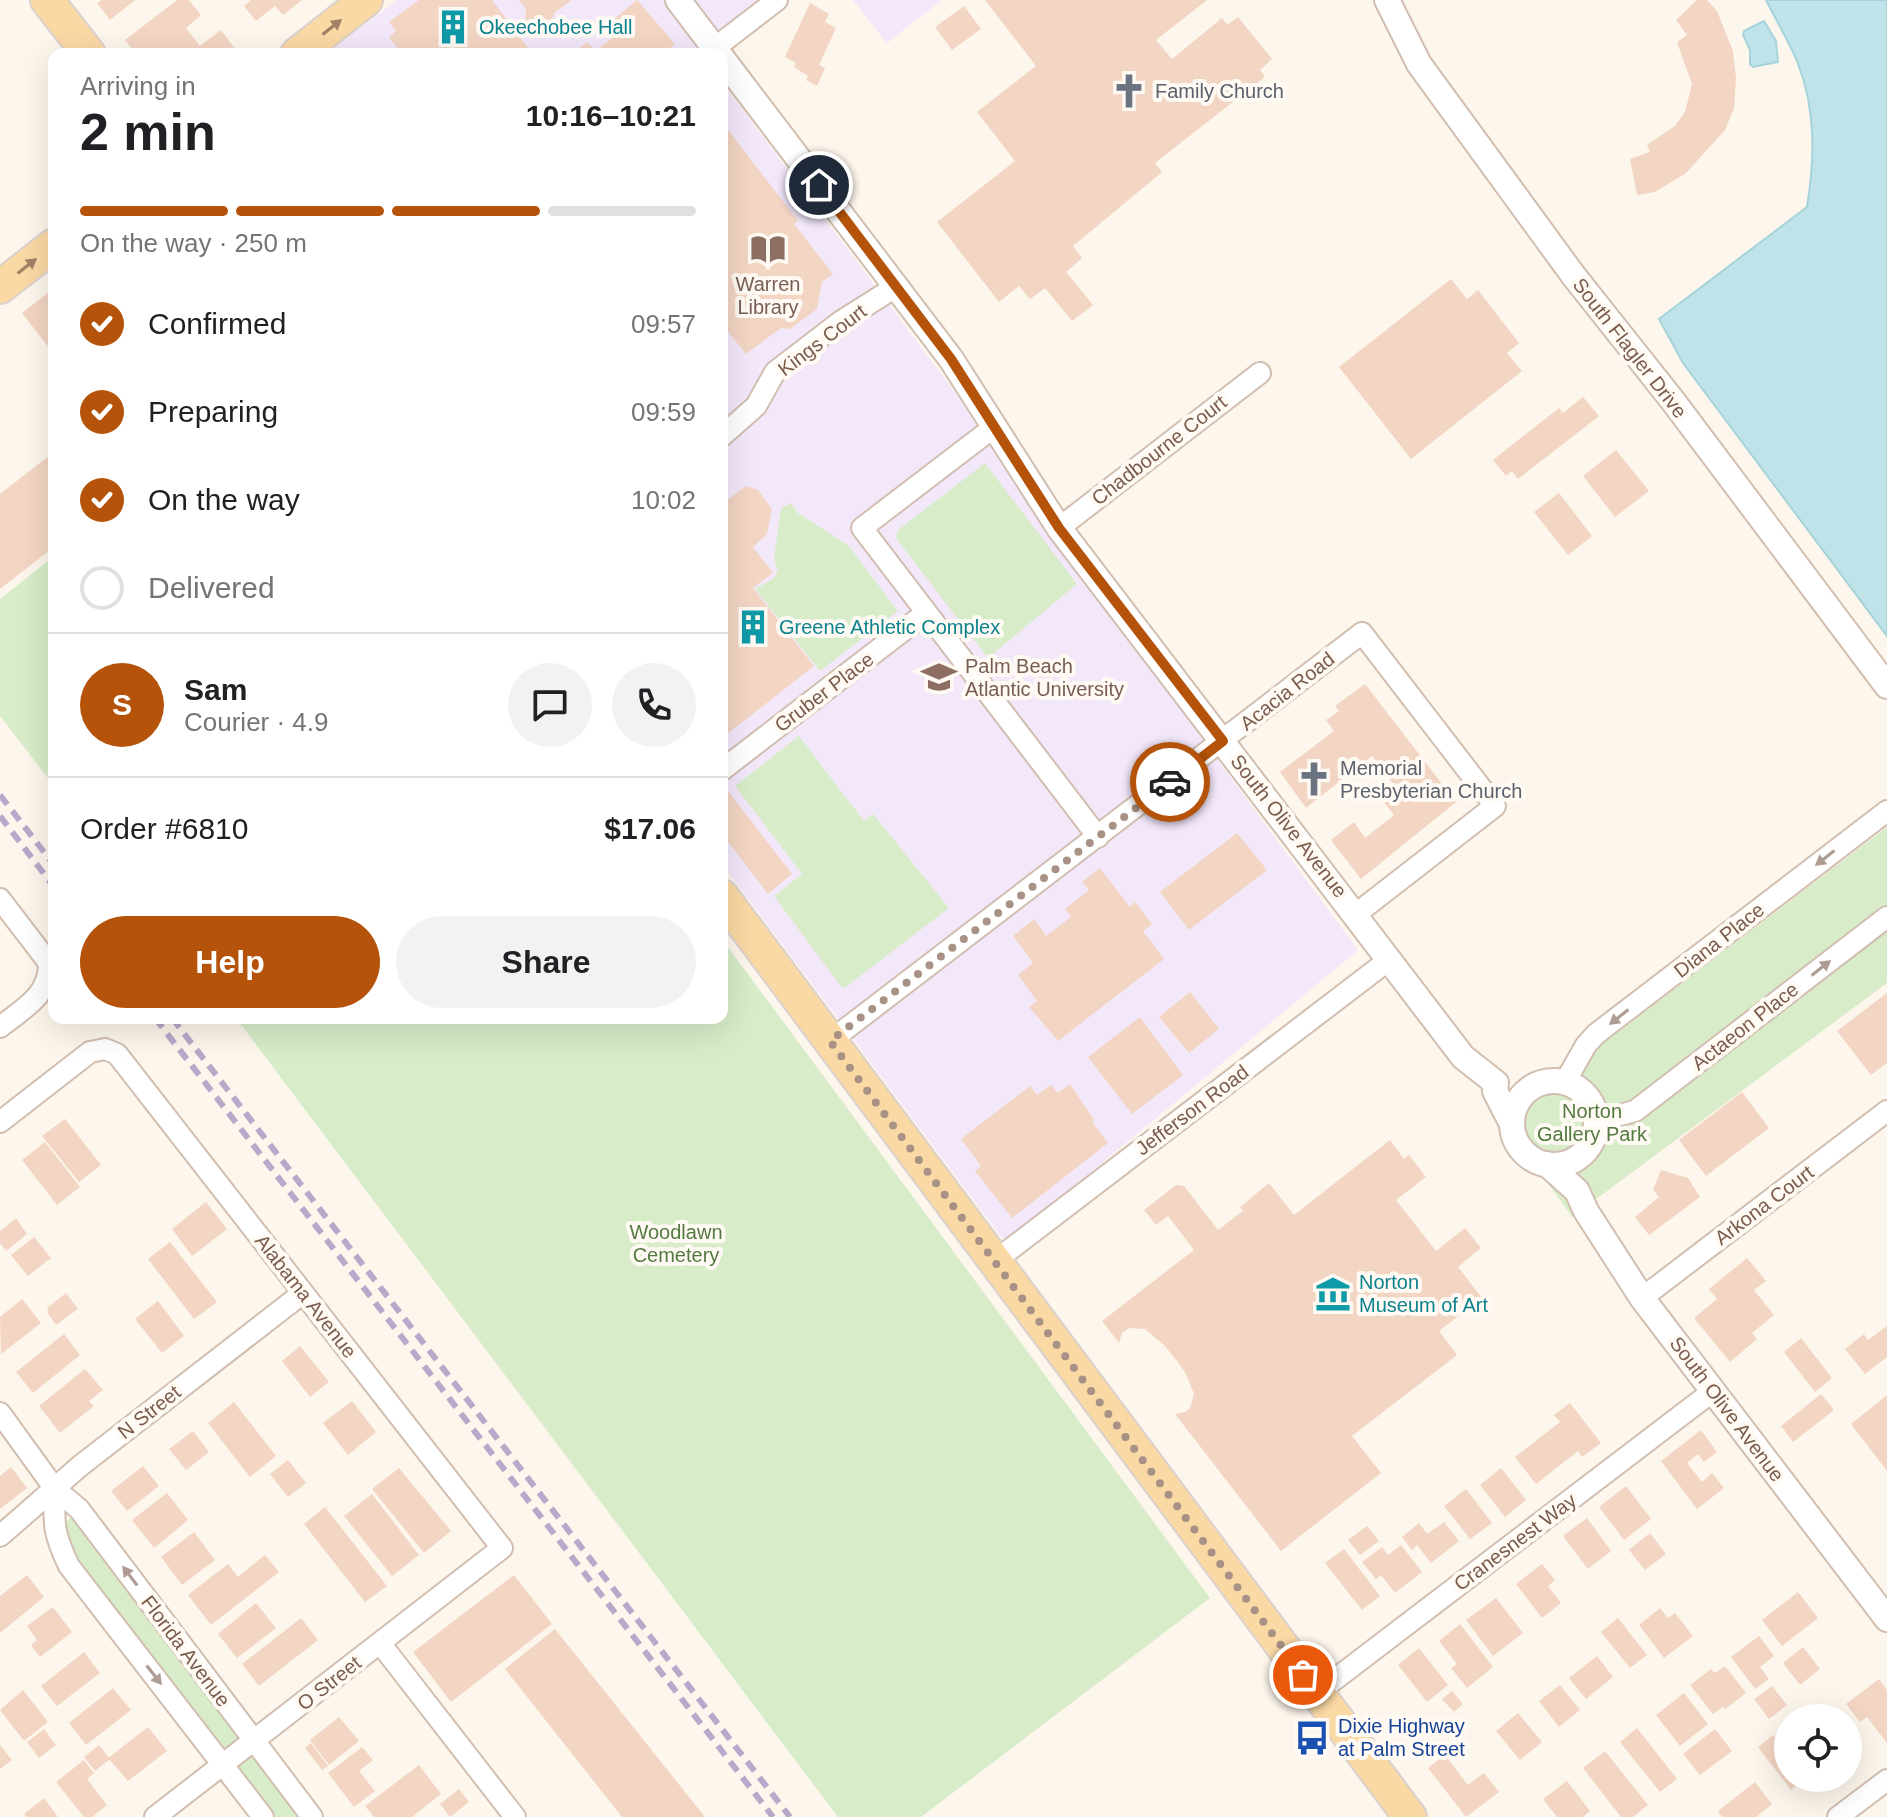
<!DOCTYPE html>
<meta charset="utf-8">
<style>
body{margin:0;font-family:Helvetica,sans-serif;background:#f2f2f2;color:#202124;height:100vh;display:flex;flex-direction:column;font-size:30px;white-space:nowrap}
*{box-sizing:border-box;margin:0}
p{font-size:26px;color:#757577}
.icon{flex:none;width:44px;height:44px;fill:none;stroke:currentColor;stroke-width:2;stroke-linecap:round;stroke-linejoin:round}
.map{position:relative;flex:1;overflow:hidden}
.details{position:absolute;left:48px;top:48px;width:680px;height:976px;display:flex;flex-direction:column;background:#fff;border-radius:16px;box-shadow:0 8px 32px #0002}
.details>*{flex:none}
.fabs{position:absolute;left:1774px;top:1704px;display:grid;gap:16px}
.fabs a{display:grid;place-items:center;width:88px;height:88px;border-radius:50%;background:#fff;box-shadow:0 8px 32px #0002;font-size:40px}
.pin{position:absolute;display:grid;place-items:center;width:68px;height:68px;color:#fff;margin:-34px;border:4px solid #fff;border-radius:50%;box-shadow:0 2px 8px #0007}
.courier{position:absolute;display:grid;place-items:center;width:80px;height:80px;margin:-40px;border:6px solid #b45309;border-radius:50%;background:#fff;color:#222;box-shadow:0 2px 10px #0007}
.overview em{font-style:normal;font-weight:700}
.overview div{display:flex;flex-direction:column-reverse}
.overview{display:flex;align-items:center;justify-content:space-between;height:136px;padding:0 32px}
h1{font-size:52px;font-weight:700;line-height:60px}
.bar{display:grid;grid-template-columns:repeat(4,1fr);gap:12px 8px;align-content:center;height:96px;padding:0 32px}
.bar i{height:10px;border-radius:6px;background:#e0e0e0}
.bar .active{background:#b45309}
.bar p{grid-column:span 4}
.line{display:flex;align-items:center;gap:20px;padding:0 32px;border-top:2px solid #e0e0e0}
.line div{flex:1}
.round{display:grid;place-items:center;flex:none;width:84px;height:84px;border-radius:42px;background:#f2f2f2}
ol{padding:0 32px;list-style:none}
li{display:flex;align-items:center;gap:24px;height:88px}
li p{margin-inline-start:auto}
li .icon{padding:8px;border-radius:50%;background:#b45309;color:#fff;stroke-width:4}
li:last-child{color:#757577}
li i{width:44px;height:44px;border:4px solid #e0e0e0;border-radius:50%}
.button{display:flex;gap:16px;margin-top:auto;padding:16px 32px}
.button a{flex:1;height:92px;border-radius:48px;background:#b45309;color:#fff;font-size:32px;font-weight:700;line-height:92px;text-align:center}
.button a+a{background:#f2f2f2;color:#202124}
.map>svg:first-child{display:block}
</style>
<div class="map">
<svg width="1887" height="1817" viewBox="0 0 1887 1817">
<rect width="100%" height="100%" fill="#fdf6ec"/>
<path fill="#f3e8fa" d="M397 0H767L717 54H326Z
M853 0H942L887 43Z
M722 82 972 415 1088 584 1358 950 1006 1243 722 864Z"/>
<path fill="#d8ecc9" d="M985 463 1077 584 988 658 896 538 898 530Z
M791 503 798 513 849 546 898 611 820 671 755 589 774 578 778 571 774 559 781 508Z
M54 556V786L0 716V599Z
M799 736 864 821 873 814 949 908 843 989 774 896 802 874 735 786Z
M1887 827V983L1572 1217 1491 1103 1609 1039Z
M722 939 1210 1598 921 1817H838L236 1018H722Z
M72 1517 90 1543 302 1817H273L72 1557 64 1523Z"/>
<path fill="#bfe3e8" stroke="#a5d3da" stroke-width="2" d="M1766 0H1887V636L1683 363 1659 319 1807 207C1815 158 1816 108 1797 61 1788 40 1776 20 1766 0Z
M1764 21 1776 41 1778 62 1753 67 1750 64V50L1743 35 1744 31Z"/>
<path fill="#f3d5c3" d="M102 0H135L110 20 97 3Z
M177 0H189L201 15 186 28 200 46 221 30 239 54H136L125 40Z
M251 0H302L283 15 275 6 256 21 244 6Z
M419 0H492L532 53 460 54 453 45 442 54H402L389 37 396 31 389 22Z
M519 0H572L555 12 550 25 525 22 526 9Z
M637 0 675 44 662 54H572L587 42 596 51 611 39 603 28Z
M985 0H1207L1156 40 1172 59 1222 18 1227 25 1238 17 1272 59 1260 70 1265 77 1155 163 1162 172 1073 246 1082 258 1066 272 1093 305 1072 321 1045 288 1030 299 1019 286 999 302 937 222 1015 161 977 112 1036 66Z
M1697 0H1707L1717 11 1733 51 1736 78 1734 108 1725 130 1686 173 1655 192 1637 195 1630 159 1650 152 1647 145 1675 126 1685 112 1692 84 1677 42 1687 35 1676 20Z
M810 3 829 14 825 22 836 28 819 65 825 68 817 86 806 80 808 76 794 67 796 63 785 57Z
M964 6 981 29 952 50 935 27Z
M722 122 798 221 794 224 833 274 822 282 817 309 790 329 781 328 746 354 722 324Z
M1451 279 1467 299 1478 290 1519 343 1507 353 1522 371 1411 459 1339 367Z
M54 288V354L22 313Z
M1583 397 1599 416 1518 479 1512 471 1506 476 1493 460 1559 408 1563 413Z
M1616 450 1649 491 1615 517 1583 476Z
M54 452V547L0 589V494Z
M746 486 758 490 772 509 767 534 753 547 773 573 753 588 814 666 722 738V504Z
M1559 493 1592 536 1568 555 1534 512Z
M1365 684 1456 802 1361 879 1331 840 1354 822 1365 838 1394 815 1380 797 1394 785 1372 756 1306 808 1280 772 1334 731 1326 720 1339 711 1335 706Z
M728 791 792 874 768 894 722 834V796Z
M1237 833 1267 870 1189 930 1160 892Z
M1100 868 1130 907 1135 902 1152 924 1143 931 1164 959 1058 1041 1029 1007 1037 1001 1018 975 1033 963 1013 936 1034 919 1046 936 1071 917 1065 909 1089 890 1082 882Z
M1190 992 1219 1029 1189 1053 1159 1017Z
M1887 993V1063L1871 1075 1837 1031Z
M1140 1017 1183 1075 1132 1114 1088 1057Z
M1070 1084 1094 1120 1092 1122 1108 1143 1012 1218 975 1171 981 1166 961 1139 1030 1086 1037 1095 1051 1085 1058 1093Z
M1742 1092 1769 1128 1706 1176 1679 1140Z
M65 1119 101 1165 79 1182 42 1136Z
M1390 1140 1404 1159 1409 1155 1426 1177 1396 1200 1436 1251 1465 1228 1481 1248 1458 1267 1482 1298 1439 1331 1457 1355 1352 1436 1381 1473 1281 1551 1175 1414 1185 1412 1190 1408 1194 1394 1186 1374 1177 1361 1164 1345 1145 1329 1129 1328 1122 1333 1119 1343 1102 1321 1194 1250 1168 1216 1156 1225 1144 1210 1176 1185 1184 1186 1218 1230 1243 1211 1240 1207 1269 1183 1294 1215Z
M45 1142 80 1187 57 1205 22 1160Z
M1661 1170 1688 1178 1700 1197 1649 1235 1635 1217 1659 1197 1653 1190Z
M206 1202 227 1229 192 1256 172 1229Z
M16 1218 27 1234 6 1251 0 1243V1231Z
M34 1237 51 1258 28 1276 11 1255Z
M170 1242 217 1302 194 1319 148 1259Z
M1747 1258 1766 1281 1754 1290 1774 1315 1752 1333 1757 1339 1730 1362 1694 1318 1717 1299 1709 1289Z
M66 1293 78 1309 56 1325 47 1312 49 1311 47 1308Z
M22 1299 41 1323 1 1354 0 1317Z
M158 1301 184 1336 162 1353 135 1319Z
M1887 1326V1357L1865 1374 1845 1349 1864 1334 1868 1340Z
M64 1334 80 1355 33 1393 16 1372Z
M1801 1338 1832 1378 1815 1392 1784 1352Z
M300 1346 329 1382 310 1397 282 1361Z
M85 1369 103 1390 89 1401 94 1406 60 1433 39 1406Z
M1821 1394 1834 1410 1793 1442 1781 1426Z
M1887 1395V1471L1851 1424Z
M352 1401 376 1432 348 1455 323 1423Z
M234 1402 276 1456 250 1477 208 1423Z
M1570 1403 1601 1443 1582 1457 1578 1451 1536 1484 1515 1457 1560 1422 1554 1415Z
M1701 1430 1717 1452 1704 1462 1698 1454 1687 1463 1702 1482 1712 1473 1724 1488 1697 1509 1661 1461Z
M193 1431 209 1452 186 1470 169 1449Z
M288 1460 306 1483 288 1497 270 1474Z
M143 1466 159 1486 127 1511 111 1491Z
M11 1467 27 1488 0 1509V1476Z
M399 1468 451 1531 424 1553 372 1489Z
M1501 1468 1526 1500 1505 1517 1480 1485Z
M1626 1486 1651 1519 1624 1540 1599 1507Z
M1466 1489 1492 1523 1470 1539 1444 1506Z
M167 1493 188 1520 154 1548 132 1520Z
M372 1494 419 1555 392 1576 344 1516Z
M325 1507 387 1586 365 1602 304 1524Z
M1587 1518 1611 1551 1588 1569 1563 1536Z
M1444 1522 1459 1541 1431 1563 1417 1545 1412 1550 1402 1537 1419 1523 1427 1534Z
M1367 1526 1379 1541 1360 1555 1348 1540Z
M194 1532 215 1560 182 1585 161 1557Z
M1650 1533 1666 1554 1645 1570 1629 1550Z
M1401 1545 1422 1572 1395 1593 1381 1575 1376 1579 1362 1562 1382 1547 1388 1555Z
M1344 1549 1380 1596 1362 1610 1325 1563Z
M265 1555 279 1572 211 1625 188 1595 228 1564 238 1577Z
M1542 1564 1555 1580 1548 1586 1561 1603 1542 1618 1516 1584Z
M27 1575 44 1597 0 1633V1596Z
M514 1575 552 1624 451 1702 413 1652Z
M1798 1592 1818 1618 1782 1646 1762 1620Z
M1496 1598 1523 1633 1493 1656 1466 1620Z
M256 1603 276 1628 237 1658 218 1634Z
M53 1607 72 1632 40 1657 31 1645 37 1640 27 1626Z
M1660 1608 1668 1618 1675 1613 1693 1636 1664 1658 1639 1625Z
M301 1618 318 1640 259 1686 242 1664Z
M1618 1618 1647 1655 1630 1668 1601 1632Z
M1460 1624 1493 1667 1467 1688 1451 1668 1457 1664 1439 1641Z
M555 1629 705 1817H622L505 1669Z
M1759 1636 1774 1656 1760 1667 1769 1679 1755 1689 1731 1657Z
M1803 1647 1820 1669 1800 1685 1783 1663Z
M1419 1648 1448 1685 1427 1702 1398 1665Z
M84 1652 100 1673 57 1706 41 1686Z
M1597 1656 1613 1677 1586 1699 1569 1678Z
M1725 1666 1746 1693 1725 1709 1723 1707 1713 1714 1690 1685 1711 1669 1715 1673Z
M1879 1679 1887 1690V1743L1867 1717 1860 1722 1846 1704Z
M1560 1685 1580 1710 1559 1727 1539 1701Z
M1772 1686 1787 1705 1769 1719 1754 1699Z
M113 1688 131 1710 86 1745 69 1723Z
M23 1690 48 1722 24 1741 0 1710Z
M1452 1691 1463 1704 1454 1712 1442 1699Z
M1684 1693 1708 1724 1680 1746 1656 1715Z
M1518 1713 1542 1742 1520 1760 1496 1731Z
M339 1717 359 1741 329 1765 310 1740Z
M148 1727 167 1751 128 1781 108 1758Z
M1637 1728 1677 1779 1660 1792 1620 1742Z
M44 1729 56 1745 39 1758 27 1742Z
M1715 1729 1732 1751 1700 1775 1683 1754Z
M1773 1735 1785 1751 1788 1749V1778H1806L1791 1790 1758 1747Z
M311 1743 328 1766 322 1770 305 1748Z
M0 1745 12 1760 0 1769Z
M99 1745 110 1759 95 1771 84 1757Z
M362 1747 373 1760 359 1771 375 1791 354 1807 328 1773Z
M1605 1751 1648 1805 1633 1817H1621L1583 1768Z
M1445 1755 1468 1785 1484 1773 1499 1792 1466 1817 1428 1768Z
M84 1760 94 1773 87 1779 107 1805 92 1817H84L56 1782Z
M419 1765 441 1794 412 1817H374L365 1806Z
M1567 1781 1590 1811 1583 1817H1557L1543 1799Z
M1755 1782 1772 1804 1756 1817H1722L1718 1811Z
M459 1789 469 1802 450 1817 440 1804Z
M44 1798 58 1817H26L24 1814Z"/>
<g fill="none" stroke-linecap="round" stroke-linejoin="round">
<g stroke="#d1beb0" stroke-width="24">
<path id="minor" d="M707 54 777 0
M994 427 862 528 1098 837
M722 436 756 406 775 372 840 322 897 286
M1059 528 1260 373
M722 770 926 613
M0 899 49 963C50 995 23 1009 0 1027
M830 1041 1362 633 1495 806 1356 914
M1565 1082 1586 1045 1596 1034 1887 811
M1597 1121 1635 1111 1887 917
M0 1122 90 1052 105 1049 117 1054 502 1548 155 1817
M995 1261 1390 959
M1642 1298 1887 1111
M0 1413 55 1489 79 1509 312 1817
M55 1489C53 1524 54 1535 69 1566L263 1817
M0 1536 80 1466 303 1293
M380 1643 515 1817
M1317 1693 1713 1391
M1838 1817 1887 1780"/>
</g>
<g stroke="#d1beb0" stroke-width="28">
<path id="tertiary" d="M678 0 719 54
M1387 0 1419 64 1573 275 1673 401 1887 686
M722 58 951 359 1059 528 1463 1057 1496 1083 1495 1091 1512 1124
M1512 1123a42 42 0 1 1 84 0a42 42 0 1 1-84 0Z
M1547 1164 1577 1191 1586 1211 1642 1298 1887 1619"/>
</g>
<g stroke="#dad1cd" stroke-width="36">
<path id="primary" d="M47 0 89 54
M297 54 366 0
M0 287 54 245
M722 896 1410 1817"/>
</g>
<use href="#minor" stroke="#fff" stroke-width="20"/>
<use href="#tertiary" stroke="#fff" stroke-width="24"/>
<use href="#primary" stroke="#fbd9a5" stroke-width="32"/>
<path stroke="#b9a8c9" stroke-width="6" stroke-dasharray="12 8" stroke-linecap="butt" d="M0 795 54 865
M0 816 54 887
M155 1018 773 1817
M172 1018 790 1817"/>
</g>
<defs><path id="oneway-solid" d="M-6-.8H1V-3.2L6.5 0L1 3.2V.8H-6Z" transform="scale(2)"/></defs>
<g fill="#a18267">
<use href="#oneway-solid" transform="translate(332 27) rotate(-38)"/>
<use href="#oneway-solid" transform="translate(27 266) rotate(-38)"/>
</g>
<g fill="#af9d94">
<use href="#oneway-solid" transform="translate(1825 858) rotate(142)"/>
<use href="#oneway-solid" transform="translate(1821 968) rotate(-38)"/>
<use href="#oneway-solid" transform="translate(1619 1017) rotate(142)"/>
<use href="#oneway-solid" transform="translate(130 1576) rotate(-127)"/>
<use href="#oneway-solid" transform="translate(154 1675) rotate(52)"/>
</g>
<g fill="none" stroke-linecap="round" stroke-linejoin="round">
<path stroke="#a89285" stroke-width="8" stroke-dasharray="0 14.4" d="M1170 782 830 1041 1303 1675"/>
<path stroke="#b45309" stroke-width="10" d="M819 185 951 359 1059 528 1223 741 1170 782"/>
</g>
<defs>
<g id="building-bare" transform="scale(2.76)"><path d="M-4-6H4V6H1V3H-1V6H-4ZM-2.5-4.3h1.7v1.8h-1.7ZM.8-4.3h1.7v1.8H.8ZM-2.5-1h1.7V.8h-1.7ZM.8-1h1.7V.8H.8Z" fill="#0f9aa8" stroke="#fffaf3" stroke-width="2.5" paint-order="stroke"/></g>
<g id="church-bare" transform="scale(2.76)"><path d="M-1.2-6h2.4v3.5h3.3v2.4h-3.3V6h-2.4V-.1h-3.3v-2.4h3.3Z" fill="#6b7280" stroke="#fffaf3" stroke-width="2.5" paint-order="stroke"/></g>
<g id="library-bare" transform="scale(2.76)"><path d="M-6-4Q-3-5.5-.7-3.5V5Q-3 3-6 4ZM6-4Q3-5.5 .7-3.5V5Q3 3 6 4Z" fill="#8d6e63" stroke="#fffaf3" stroke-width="2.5" paint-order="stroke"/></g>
<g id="university-bare" transform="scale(2.76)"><path d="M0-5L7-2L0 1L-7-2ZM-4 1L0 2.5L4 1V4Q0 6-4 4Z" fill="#8d6e63" stroke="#fffaf3" stroke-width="2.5" paint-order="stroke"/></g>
<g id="museum-bare" transform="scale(2.76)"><path d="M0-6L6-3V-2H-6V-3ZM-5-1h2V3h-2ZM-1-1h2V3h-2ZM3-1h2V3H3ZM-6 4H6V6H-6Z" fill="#0f9aa8" stroke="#fffaf3" stroke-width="2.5" paint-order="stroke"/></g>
<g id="bus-bare" transform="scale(2.76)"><path d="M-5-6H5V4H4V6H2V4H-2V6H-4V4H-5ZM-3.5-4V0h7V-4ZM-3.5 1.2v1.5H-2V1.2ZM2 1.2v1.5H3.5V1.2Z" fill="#1a4fb4" stroke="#fffaf3" stroke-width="2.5" paint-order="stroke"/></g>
</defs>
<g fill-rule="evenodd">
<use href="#building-bare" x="453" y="27"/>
<use href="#church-bare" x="1129" y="91"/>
<use href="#library-bare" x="768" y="249"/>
<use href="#building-bare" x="753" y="627"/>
<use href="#university-bare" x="939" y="677"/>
<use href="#church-bare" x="1314" y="779"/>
<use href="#museum-bare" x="1333" y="1294"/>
<use href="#bus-bare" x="1312" y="1738"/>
</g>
<g text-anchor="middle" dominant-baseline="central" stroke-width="8" stroke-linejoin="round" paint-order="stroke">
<g font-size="20" fill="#0d838f" stroke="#fffaf3" text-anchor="start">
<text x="479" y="27">Okeechobee Hall</text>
<text x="779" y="627">Greene Athletic Complex</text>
<text x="1359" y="1282">Norton<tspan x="1359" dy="23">Museum of Art</tspan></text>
</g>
<g font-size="20" fill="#5b616d" stroke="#fffaf3" text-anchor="start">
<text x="1155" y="91">Family Church</text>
<text x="1340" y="768">Memorial<tspan x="1340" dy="23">Presbyterian Church</tspan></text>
</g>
<g font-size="20" fill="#785e54" stroke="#fffaf3">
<text x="768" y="284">Warren<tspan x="768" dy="23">Library</tspan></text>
<text x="965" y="666" text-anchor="start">Palm Beach<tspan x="965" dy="23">Atlantic University</tspan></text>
</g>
<g font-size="20" fill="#7a5c4d" stroke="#fffaf3">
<text transform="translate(822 340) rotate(-37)">Kings Court</text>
<text transform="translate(1630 348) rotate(52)">South Flagler Drive</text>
<text transform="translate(1159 450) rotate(-38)">Chadbourne Court</text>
<text transform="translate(1287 691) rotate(-38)">Acacia Road</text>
<text transform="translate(824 692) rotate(-37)">Gruber Place</text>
<text transform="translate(1289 826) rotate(52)">South Olive Avenue</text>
<text transform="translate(1719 940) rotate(-38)">Diana Place</text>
<text transform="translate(1745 1026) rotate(-38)">Actaeon Place</text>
<text transform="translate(1192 1110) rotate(-37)">Jefferson Road</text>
<text transform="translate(1764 1205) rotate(-37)">Arkona Court</text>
<text transform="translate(306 1296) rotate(52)">Alabama Avenue</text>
<text transform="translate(1727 1409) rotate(53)">South Olive Avenue</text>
<text transform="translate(149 1412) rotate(-38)">N Street</text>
<text transform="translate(1515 1542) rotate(-37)">Cranesnest Way</text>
<text transform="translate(186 1651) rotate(53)">Florida Avenue</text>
<text transform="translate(329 1683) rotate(-38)">O Street</text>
</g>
<g font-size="20" fill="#537a41" stroke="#fffaf3">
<text x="1592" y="1111">Norton<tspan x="1592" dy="23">Gallery Park</tspan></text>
<text x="676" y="1232">Woodlawn<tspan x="676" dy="23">Cemetery</tspan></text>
</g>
<g font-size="20" fill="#164399" stroke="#fffaf3" text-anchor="start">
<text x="1338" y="1726">Dixie Highway<tspan x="1338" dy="23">at Palm Street</tspan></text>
</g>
</g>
</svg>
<div class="fabs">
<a><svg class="icon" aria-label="locate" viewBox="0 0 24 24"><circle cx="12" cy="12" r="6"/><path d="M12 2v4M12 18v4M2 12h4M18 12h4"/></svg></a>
</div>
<div class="pin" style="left:1303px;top:1675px;background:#ea580c"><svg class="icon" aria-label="bag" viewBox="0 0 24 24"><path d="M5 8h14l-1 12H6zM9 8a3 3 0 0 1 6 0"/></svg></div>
<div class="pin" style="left:819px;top:185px;background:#1f2937"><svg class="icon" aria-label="home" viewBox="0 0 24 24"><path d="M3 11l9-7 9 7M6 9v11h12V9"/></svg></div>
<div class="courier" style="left:1170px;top:782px"><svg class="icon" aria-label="car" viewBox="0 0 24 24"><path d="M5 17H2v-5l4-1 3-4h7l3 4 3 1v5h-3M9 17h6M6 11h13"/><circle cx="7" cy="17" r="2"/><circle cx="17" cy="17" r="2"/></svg></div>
<section class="details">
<div class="overview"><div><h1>2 min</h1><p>Arriving in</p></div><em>10:16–10:21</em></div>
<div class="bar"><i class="active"></i><i class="active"></i><i class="active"></i><i></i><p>On the way · 250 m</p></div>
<ol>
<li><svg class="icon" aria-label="check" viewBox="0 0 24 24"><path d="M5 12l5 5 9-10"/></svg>Confirmed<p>09:57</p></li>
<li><svg class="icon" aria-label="check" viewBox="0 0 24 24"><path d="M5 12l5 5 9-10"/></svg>Preparing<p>09:59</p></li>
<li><svg class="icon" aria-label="check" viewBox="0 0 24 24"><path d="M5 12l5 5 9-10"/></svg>On the way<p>10:02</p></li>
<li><i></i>Delivered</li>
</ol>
<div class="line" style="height:144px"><b class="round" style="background:#b45309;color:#fff">S</b><div><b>Sam</b><p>Courier · 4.9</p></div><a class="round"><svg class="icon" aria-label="chat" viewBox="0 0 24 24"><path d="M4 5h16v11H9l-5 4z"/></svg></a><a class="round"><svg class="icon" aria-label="phone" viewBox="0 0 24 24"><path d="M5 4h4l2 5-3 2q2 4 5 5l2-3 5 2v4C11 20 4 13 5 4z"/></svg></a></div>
<div class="line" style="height:104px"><div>Order #6810</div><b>$17.06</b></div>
<div class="button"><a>Help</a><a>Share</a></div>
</section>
</div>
